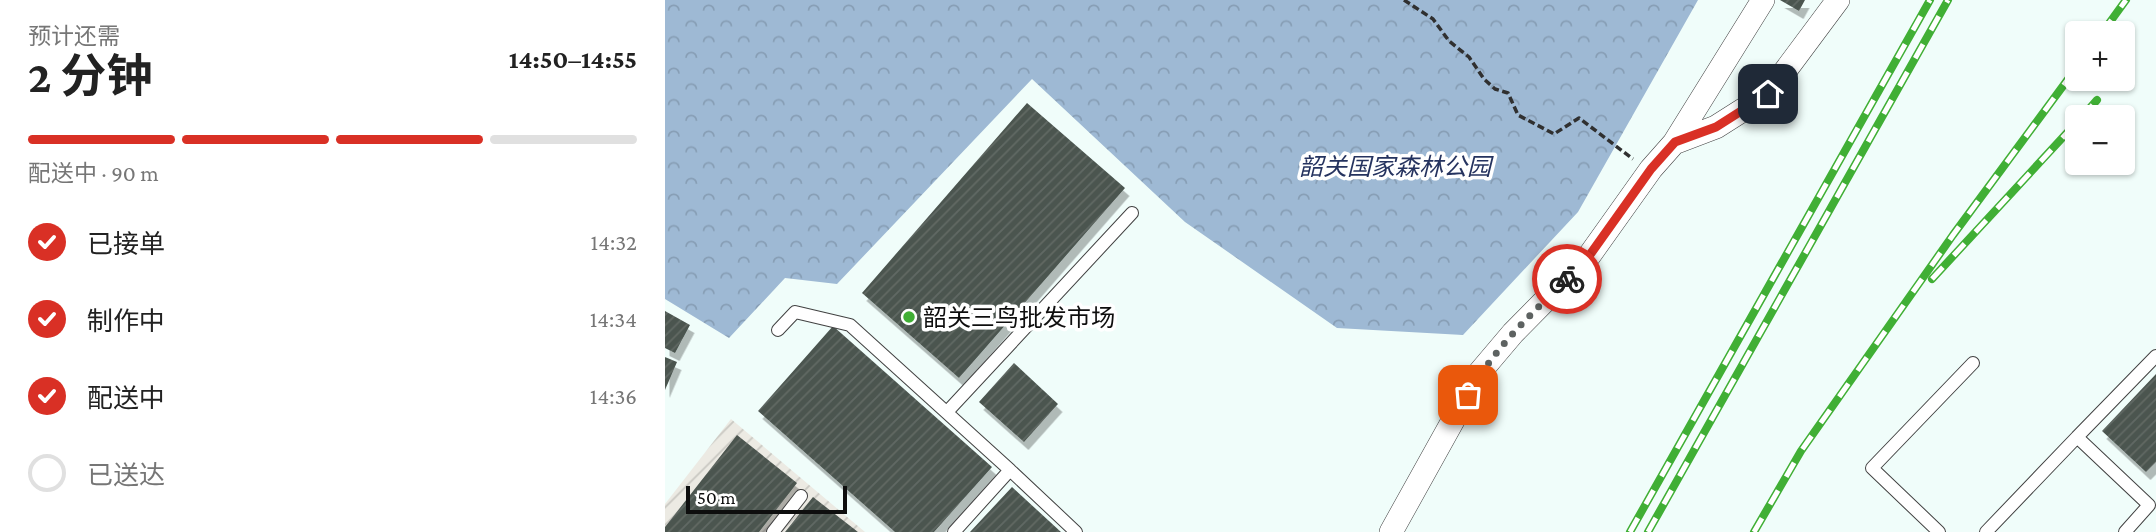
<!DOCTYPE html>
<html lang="zh">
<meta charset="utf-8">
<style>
body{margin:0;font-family:"Crimson Pro","Noto Sans SC",serif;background:#f2f2f2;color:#222;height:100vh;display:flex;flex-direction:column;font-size:26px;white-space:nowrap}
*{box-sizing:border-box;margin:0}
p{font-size:23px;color:#767676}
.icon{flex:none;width:38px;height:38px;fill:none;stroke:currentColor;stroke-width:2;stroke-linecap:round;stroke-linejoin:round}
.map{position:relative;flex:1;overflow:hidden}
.sheet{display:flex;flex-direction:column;background:#fff;width:665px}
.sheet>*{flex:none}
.controls{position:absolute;left:1400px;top:21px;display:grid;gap:14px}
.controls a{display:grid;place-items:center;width:70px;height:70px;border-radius:7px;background:#fff;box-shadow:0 2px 5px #0004;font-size:35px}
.scale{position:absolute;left:21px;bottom:18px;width:161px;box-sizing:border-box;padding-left:7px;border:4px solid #0e0e0e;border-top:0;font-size:19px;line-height:24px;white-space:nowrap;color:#0e0e0e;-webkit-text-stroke:5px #fff;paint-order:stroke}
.pin{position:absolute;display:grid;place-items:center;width:60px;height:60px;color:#fff;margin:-30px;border-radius:14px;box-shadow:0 4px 10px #0006}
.courier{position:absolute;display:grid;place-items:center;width:70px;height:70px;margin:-35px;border:5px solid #d93025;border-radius:50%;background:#fff;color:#222;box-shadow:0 2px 9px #0007}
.head em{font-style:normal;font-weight:700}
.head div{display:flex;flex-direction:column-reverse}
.head{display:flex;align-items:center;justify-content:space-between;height:119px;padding:0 28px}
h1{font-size:46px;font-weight:700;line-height:52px}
.bar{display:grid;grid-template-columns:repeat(4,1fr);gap:10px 7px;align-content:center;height:84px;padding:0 28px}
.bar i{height:9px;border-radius:5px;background:#e0e0e0}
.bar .on{background:#d93025}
.bar p{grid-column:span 4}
ol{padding:0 28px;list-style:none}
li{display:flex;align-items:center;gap:21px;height:77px}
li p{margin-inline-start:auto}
li .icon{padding:7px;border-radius:50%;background:#d93025;color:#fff;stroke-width:4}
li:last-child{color:#767676}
li i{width:38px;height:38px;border:4px solid #e0e0e0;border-radius:50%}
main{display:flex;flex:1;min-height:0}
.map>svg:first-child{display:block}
</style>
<main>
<section class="sheet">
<div class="head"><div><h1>2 分钟</h1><p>预计还需</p></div><em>14:50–14:55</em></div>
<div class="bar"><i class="on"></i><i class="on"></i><i class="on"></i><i></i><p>配送中 · 90 m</p></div>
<ol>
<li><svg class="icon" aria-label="check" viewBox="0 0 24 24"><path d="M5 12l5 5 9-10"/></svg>已接单<p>14:32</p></li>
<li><svg class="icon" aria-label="check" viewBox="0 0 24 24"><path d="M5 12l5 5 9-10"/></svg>制作中<p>14:34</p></li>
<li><svg class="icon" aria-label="check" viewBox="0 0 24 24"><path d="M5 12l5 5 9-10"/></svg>配送中<p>14:36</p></li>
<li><i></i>已送达</li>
</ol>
</section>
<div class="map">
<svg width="1491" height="532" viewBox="0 0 1491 532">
<defs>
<pattern id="industrial-furrows" width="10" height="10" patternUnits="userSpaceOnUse" patternTransform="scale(1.75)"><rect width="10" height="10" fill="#eceae3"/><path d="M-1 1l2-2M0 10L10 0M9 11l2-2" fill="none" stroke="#c9c8c2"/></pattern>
<pattern id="forest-crowns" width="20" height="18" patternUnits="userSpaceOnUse" patternTransform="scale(1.75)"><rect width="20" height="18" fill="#9eb9d4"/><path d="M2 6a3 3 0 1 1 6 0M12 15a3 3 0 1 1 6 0" fill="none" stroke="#879eb5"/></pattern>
<pattern id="building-hatch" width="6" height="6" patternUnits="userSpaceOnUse" patternTransform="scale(1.75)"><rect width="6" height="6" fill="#4b554f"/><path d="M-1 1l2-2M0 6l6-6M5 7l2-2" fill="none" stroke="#616964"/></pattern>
<filter id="shadow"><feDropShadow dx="4.5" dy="8" stdDeviation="0" flood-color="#0004"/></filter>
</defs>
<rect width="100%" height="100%" fill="#f0fdfa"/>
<path fill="url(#industrial-furrows)" d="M66 419 200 532H0V504Z"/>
<path fill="url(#forest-crowns)" d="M0 0H1033L913 212 798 335 672 328 520 222 367 79 172 284 120 278 64 338 0 299Z"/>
<path fill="url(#building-hatch)" filter="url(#shadow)" d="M1115 0H1140L1134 11Z
M362 103 460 188 294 378 197 293Z
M0 311 25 325 10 353 0 348Z
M168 326 327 467 269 532H230L93 411Z
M0 357 12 362 0 390Z
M349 363 393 404 359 442 314 402Z
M1491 374V462L1481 472 1437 431Z
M72 435 132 483 94 532H0V527Z
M347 487 396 532H305Z
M148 497 193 532H120Z"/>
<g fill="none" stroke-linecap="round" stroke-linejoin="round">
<g stroke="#414141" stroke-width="14">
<path id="lane" d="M113 330 130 312 185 325 345 470
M282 412 467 213
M108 532 136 496
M289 532 345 470 411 532
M1274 532 1207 468 1308 363
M1321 532 1412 437
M1460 532 1484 505 1412 437 1491 356"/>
</g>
<g stroke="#414141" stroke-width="24">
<path id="street" d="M1009 143 1098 0
M726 532 815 372 848 333 924 256 986 169 1009 143 1051 127 1103 94 1173 0"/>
</g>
<path stroke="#303030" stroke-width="3.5" stroke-dasharray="7 3.5" stroke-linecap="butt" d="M739 0 768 19 784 41 804 57 819 79 830 89 843 93 853 115 889 134 914 118 968 159"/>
<use href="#lane" stroke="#fff" stroke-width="12"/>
<use href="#street" stroke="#fff" stroke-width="23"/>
<g stroke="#40af35" stroke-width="8">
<path id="rail" d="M1437 33 1461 0
M1417 117 1432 100
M1267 279 1412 122
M965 532 1265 0
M983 532 1283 0
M1089 532 1136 451 1288 235 1412 67"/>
</g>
<use href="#rail" stroke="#fff" stroke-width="5" stroke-dasharray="16" stroke-linecap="butt"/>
</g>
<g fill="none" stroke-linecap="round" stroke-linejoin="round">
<path stroke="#5d6261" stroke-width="7" stroke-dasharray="0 12.6" d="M803 395C828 350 865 315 902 279"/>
<path stroke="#d93025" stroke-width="9" d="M902 279 924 256 986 169 1010 142 1051 127 1103 94"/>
</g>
<circle fill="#40af35" stroke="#fff" stroke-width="2.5" cx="244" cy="317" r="7"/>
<g text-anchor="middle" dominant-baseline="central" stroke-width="7" stroke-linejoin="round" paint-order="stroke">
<g font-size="24" font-style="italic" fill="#25335f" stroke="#fff">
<text x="730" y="166">韶关国家森林公园</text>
</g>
<g font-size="24" fill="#0e0e0e" stroke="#fff" text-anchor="start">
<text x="258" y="317">韶关三鸟批发市场</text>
</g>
</g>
</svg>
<div class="controls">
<a>+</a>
<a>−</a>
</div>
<div class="scale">50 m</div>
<div class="pin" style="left:803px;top:395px;background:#ea580c"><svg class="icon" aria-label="bag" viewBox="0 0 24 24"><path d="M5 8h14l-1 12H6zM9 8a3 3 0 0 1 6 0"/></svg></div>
<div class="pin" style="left:1103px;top:94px;background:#1f2937"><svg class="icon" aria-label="home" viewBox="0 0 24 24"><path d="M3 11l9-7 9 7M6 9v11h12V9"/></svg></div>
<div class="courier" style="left:902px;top:279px"><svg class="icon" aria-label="bike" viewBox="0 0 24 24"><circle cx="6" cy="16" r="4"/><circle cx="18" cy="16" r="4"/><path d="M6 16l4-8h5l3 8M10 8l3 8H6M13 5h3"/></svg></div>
</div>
</main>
